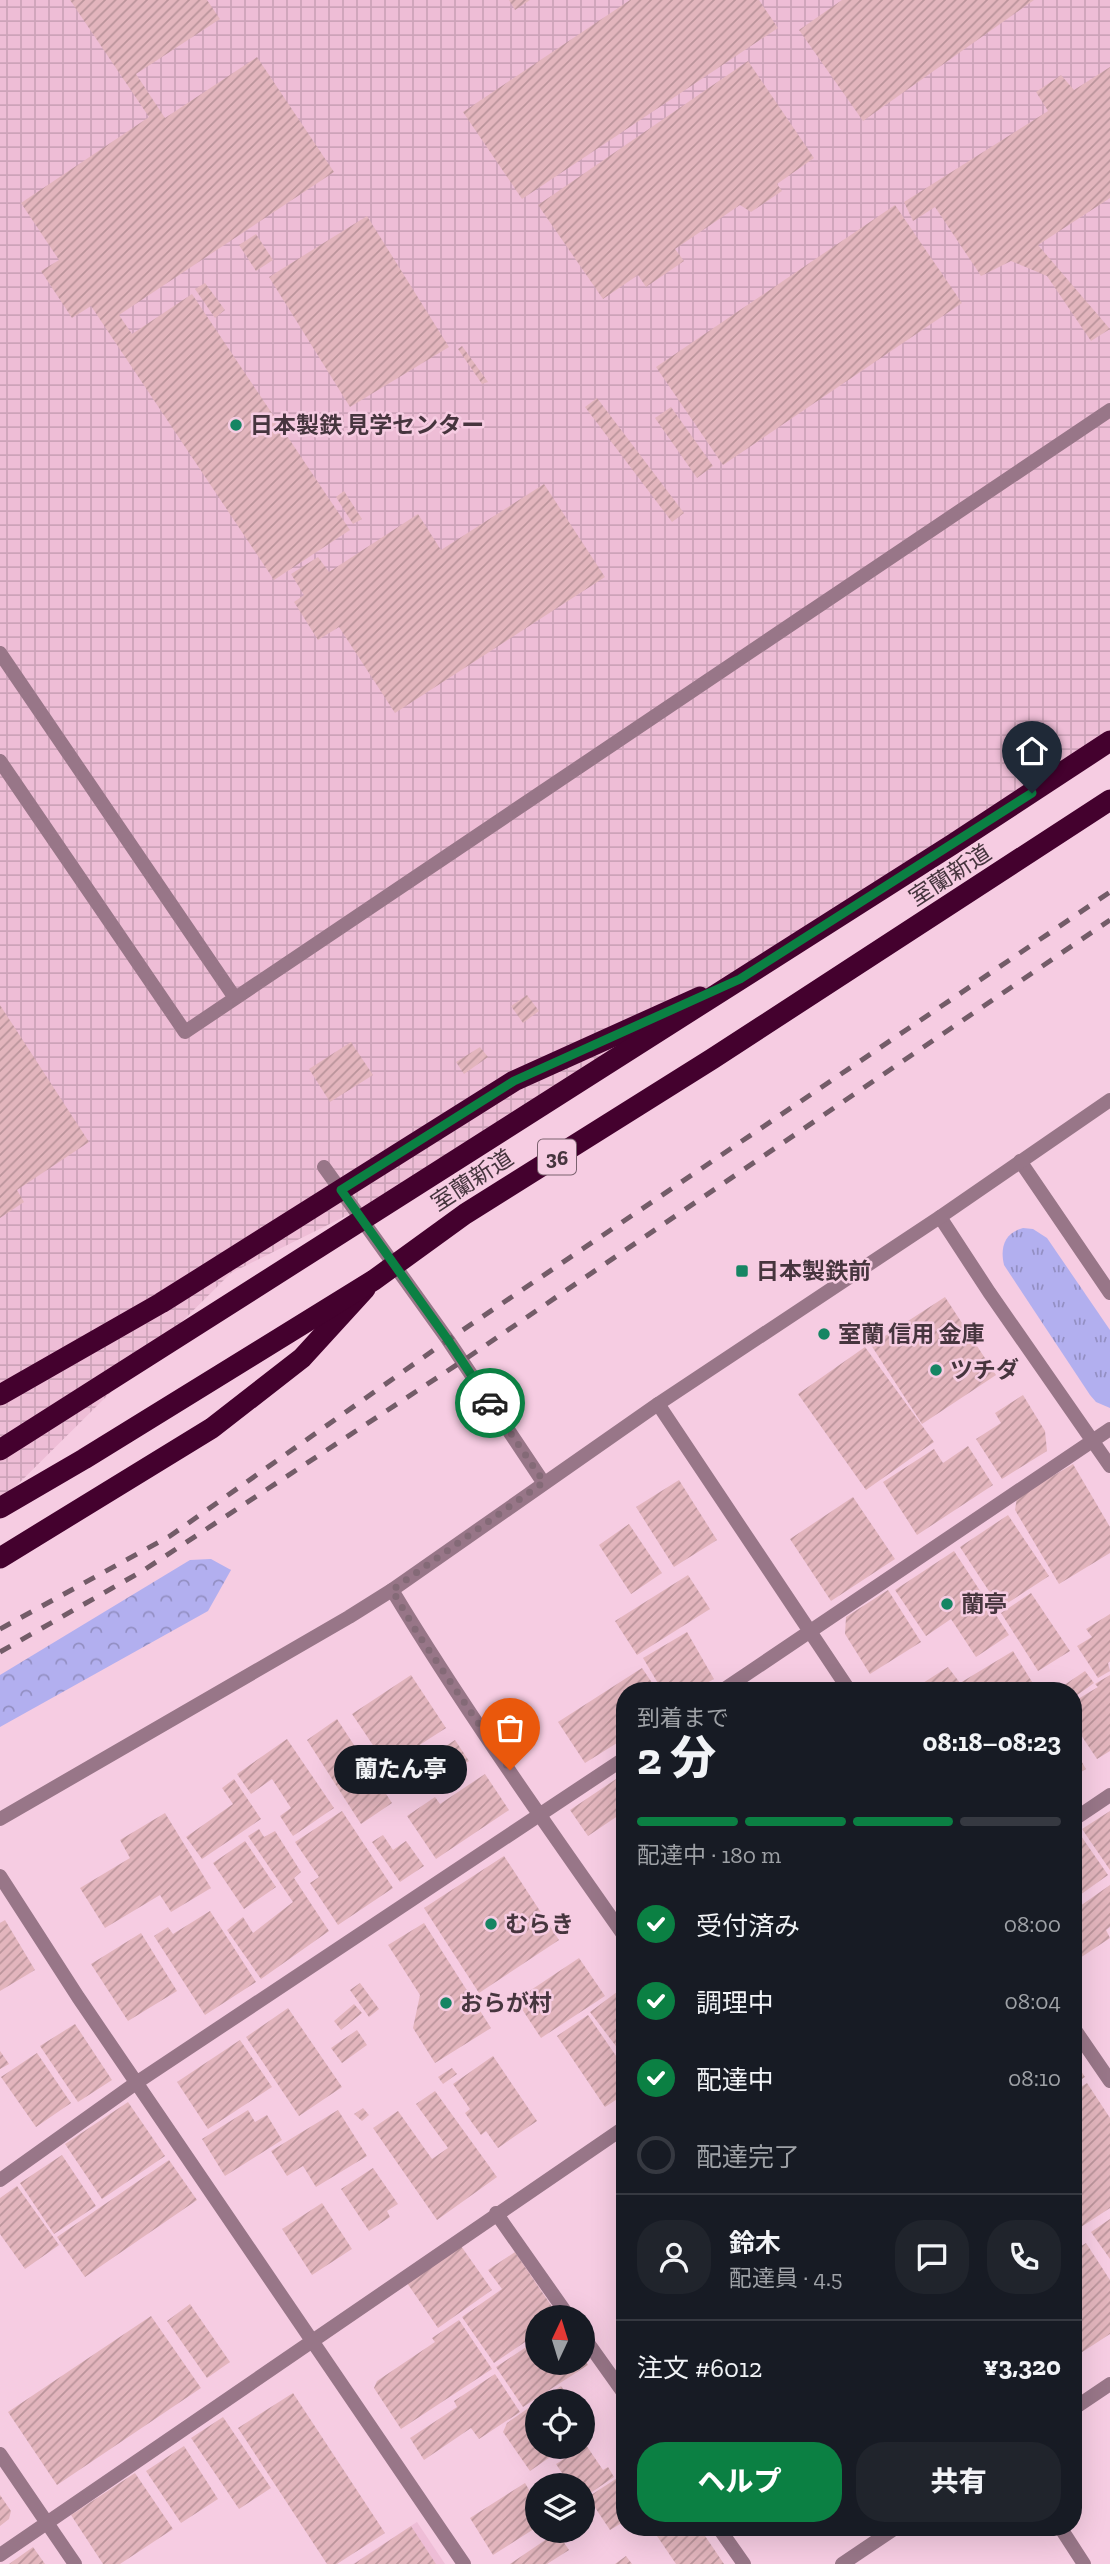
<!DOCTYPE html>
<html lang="ja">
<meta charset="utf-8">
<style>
body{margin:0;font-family:"Zilla Slab","Noto Sans JP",serif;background:#20242c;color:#f1f3f6;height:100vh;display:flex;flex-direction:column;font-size:26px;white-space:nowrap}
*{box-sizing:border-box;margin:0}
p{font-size:23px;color:#9ea1a6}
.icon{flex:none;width:38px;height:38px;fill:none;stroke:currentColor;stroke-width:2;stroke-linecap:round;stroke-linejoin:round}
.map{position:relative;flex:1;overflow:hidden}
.panel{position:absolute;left:616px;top:1682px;width:466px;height:854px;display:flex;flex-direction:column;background:#171b24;border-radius:28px;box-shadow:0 7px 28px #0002}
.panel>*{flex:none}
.needle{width:46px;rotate:4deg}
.fabs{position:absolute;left:525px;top:2305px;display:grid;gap:14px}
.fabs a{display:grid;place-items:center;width:70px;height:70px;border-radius:50%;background:#171b24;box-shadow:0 7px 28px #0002;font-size:35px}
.pin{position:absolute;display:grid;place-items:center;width:60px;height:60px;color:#fff;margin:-72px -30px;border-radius:50% 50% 50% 0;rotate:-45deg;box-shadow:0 0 7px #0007}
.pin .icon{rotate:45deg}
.courier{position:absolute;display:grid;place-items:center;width:70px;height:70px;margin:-35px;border:5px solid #0b8043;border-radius:50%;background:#fff;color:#222;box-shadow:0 2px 9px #0007}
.bubble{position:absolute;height:49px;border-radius:24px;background:#171b24;box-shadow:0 7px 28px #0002;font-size:23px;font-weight:800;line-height:49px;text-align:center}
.headline em{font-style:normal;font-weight:800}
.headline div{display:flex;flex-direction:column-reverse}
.headline{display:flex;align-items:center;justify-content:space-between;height:119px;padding:0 21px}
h1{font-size:46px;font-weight:800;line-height:52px}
.bar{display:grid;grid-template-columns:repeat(4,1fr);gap:10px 7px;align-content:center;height:84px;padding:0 21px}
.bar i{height:9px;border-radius:5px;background:#363941}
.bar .current{background:#0b8043}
.bar p{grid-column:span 4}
.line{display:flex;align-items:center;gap:18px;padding:0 21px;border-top:2px solid #363941}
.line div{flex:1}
.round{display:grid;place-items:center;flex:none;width:74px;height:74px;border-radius:28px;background:#20242c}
ol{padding:0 21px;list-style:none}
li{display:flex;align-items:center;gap:21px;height:77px}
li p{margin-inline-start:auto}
li .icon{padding:7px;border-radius:50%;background:#0b8043;color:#fff;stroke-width:4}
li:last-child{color:#9ea1a6}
li i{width:38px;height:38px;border:4px solid #363941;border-radius:50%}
.primary-button{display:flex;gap:14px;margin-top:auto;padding:14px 21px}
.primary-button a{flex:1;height:80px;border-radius:28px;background:#0b8043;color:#fff;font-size:28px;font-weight:800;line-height:80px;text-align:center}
.primary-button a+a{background:#20242c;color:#f1f3f6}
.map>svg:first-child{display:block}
</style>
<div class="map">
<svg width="1110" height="2564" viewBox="0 0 1110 2564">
<defs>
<pattern id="industrial-grid" width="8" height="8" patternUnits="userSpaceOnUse" patternTransform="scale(1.75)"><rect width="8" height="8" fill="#eebdd6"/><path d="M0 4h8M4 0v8" fill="none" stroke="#cda3b9"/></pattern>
<pattern id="grass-tufts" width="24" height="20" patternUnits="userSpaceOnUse" patternTransform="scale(1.75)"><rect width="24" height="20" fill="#b2afef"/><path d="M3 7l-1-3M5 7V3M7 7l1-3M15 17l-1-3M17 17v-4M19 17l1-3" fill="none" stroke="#938fc3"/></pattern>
<pattern id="forest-crowns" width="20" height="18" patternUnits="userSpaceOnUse" patternTransform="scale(1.75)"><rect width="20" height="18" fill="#b2afef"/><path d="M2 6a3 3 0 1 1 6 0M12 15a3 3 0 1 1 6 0" fill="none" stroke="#938fc3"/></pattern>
<pattern id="building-hatch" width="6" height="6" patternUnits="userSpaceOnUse" patternTransform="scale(1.75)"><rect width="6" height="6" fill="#e3b5bd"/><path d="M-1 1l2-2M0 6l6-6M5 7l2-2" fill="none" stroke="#ba949b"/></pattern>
</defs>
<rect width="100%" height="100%" fill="#f6cce2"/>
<path fill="#eebdd6" d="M417 2522 445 2564H353Z"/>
<path fill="url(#industrial-grid)" d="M0 0H1110V733L475 1152 231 1273 0 1502Z"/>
<path fill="url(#grass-tufts)" d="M1023 1228 1033 1229 1047 1238 1110 1330V1408L1096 1402 1090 1395 1004 1265C1000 1248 1004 1233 1023 1228Z"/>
<path fill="url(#forest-crowns)" d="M211 1559 231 1570 208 1611 0 1727V1675L190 1560Z"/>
<path fill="url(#building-hatch)" d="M70 0H207L220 19 136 74 165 118 257 57 334 172 119 315 132 334 192 294 350 530 274 580 91 306 72 318 41 271 59 260 21 203 149 117Z
M509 0H530L515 10Z
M630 0H759L778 28 522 199 463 112Z
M842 0H1034L863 121 799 30Z
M748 61 814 158 777 184 782 191 751 212 740 205 675 249 684 261 646 287 638 275 603 299 538 205Z
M1110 67V198L1038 245 1110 329 1091 341 1047 276 1011 261 981 276 935 207 913 221 904 202 1048 111 1036 92 1061 75 1074 90Z
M895 205 962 303 723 465 656 367Z
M367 216 449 347 350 407 269 277Z
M256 234 273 260 256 271 239 245Z
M205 283 225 310 215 318 195 289Z
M462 346 488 382 482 384 458 349Z
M597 398 684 513 672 522 585 407Z
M671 407 713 466 697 478 655 418Z
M544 484 605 577 395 713 339 627 318 640 294 602 304 595 291 574 318 557 329 572 418 514 441 550Z
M344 491 362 519 353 524 336 497Z
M527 995 539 1011 523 1023 511 1006Z
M0 1005 89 1142 17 1190 24 1202 0 1218Z
M351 1042 373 1075 330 1102 309 1069Z
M480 1047 488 1057 464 1074 456 1062Z
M945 1297 996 1375 922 1424 871 1345Z
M865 1347 934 1442 866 1490 798 1394Z
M1023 1395 1045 1431 1047 1451 1002 1479 976 1439 1001 1423 995 1413Z
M968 1446 993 1485 917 1535 883 1482 934 1449 943 1463Z
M1073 1464 1110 1527V1553L1059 1584 1015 1510 1017 1497Z
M679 1480 717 1540 674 1567 636 1507Z
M853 1497 895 1559 831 1601 790 1539Z
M1008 1515 1049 1576 1000 1608 960 1547Z
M629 1524 662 1573 631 1594 599 1545Z
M954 1551 1009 1635 976 1657 951 1619 926 1636 895 1590Z
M688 1575 710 1609 637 1655 615 1621Z
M888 1590 921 1642 870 1674 845 1634 846 1617Z
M1031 1593 1070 1651 1038 1671 1001 1613Z
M1110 1614V1661L1108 1663 1110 1671 1098 1678 1077 1646 1092 1637 1086 1629Z
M687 1632 714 1679 694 1690H662L643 1658Z
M1013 1651 1037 1690H912L948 1667 960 1683Z
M642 1668 657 1690H625V1738L585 1763 558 1722Z
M1085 1671 1094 1683 1073 1698V1690H1057Z
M411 1675 446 1728 387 1766 352 1714Z
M1110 1675V1751L1097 1759 1073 1723V1702L1098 1687 1095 1684Z
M337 1719 392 1803 361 1824 307 1740Z
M287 1739 334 1808 293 1836 280 1816 291 1808 272 1779 251 1794 237 1774Z
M455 1740 469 1761 420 1794 405 1773Z
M1073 1747 1086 1769 1073 1777Z
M625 1773V1811L588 1836 570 1810Z
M485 1774 509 1810 436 1859 407 1816 435 1797 440 1804Z
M234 1779 261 1819 202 1859 186 1837 233 1804 222 1788Z
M342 1811 393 1888 338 1925 310 1883 319 1877 295 1842Z
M1110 1811V1870L1082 1829Z
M165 1813 211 1888 171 1912 160 1895 105 1928 80 1888 130 1858 120 1840Z
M625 1816V1831L618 1821Z
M259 1829 264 1837 275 1831 301 1872 294 1878 329 1931 261 1979 227 1930 243 1917 253 1933 293 1902 248 1836Z
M383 1835 393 1850 406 1841 424 1866 400 1882 372 1842Z
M1081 1836 1108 1875 1073 1900V1841Z
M245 1841 276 1887 244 1909 213 1863Z
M504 1856 559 1940 479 1993 424 1908Z
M1110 1885V1927L1106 1930 1110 1938 1074 1962 1073 1911Z
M210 1911 256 1982 205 2015 154 1936 168 1927 173 1934Z
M5 1920 35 1970 0 1991V1923Z
M424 1923 491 2028 435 2063 413 2028 420 1995 388 1945Z
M141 1933 177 1991 128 2021 91 1964Z
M579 1958 605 1996 541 2038 516 2000Z
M360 1983 379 2009 369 2017 350 1990Z
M625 1986V2058L590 2012Z
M354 2004 362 2013 341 2030 334 2021Z
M288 2008 342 2087 299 2116 246 2037Z
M588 2015 625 2069V2094L605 2107 557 2036Z
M75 2024 112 2080 78 2102 40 2046Z
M357 2030 367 2045 342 2063 331 2048Z
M240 2040 272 2087 208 2129 177 2082Z
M0 2051 9 2064 0 2069Z
M37 2053 71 2103 36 2127 1 2077Z
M493 2056 537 2121 498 2148 486 2131 481 2135 465 2113 470 2109 453 2084Z
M1073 2059 1085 2077 1073 2085Z
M452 2068 457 2074 443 2084 438 2077Z
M1087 2083 1110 2118V2208L1081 2227 1073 2214V2092Z
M435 2091 497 2177 437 2220 373 2128 398 2111 432 2159 448 2148 416 2104Z
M128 2102 165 2156 102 2199 65 2144Z
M363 2108 369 2115 362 2121 354 2114Z
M248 2110 255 2122 267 2115 282 2140 225 2176 202 2139Z
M338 2110 367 2156 316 2187 303 2166 287 2176 271 2151Z
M62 2155 96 2206 54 2234 20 2183Z
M169 2160 197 2200 85 2277 57 2237Z
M373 2168 398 2204 387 2211 390 2217 369 2231 341 2189Z
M17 2186 59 2245 25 2269 0 2234V2198Z
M322 2203 352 2249 312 2275 282 2229Z
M1110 2219V2259L1091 2232Z
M1086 2243 1110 2280V2334L1073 2358V2251Z
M461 2246 492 2290 438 2328 407 2283Z
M515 2252 559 2317H537V2334L494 2363 462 2317 502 2289 488 2270Z
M190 2304 230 2362 207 2378 167 2321Z
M151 2316 201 2388 57 2485 8 2412Z
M459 2320 492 2369 401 2429 374 2388 377 2381 435 2342 432 2338Z
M537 2340V2362H583V2357L588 2365 523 2407 496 2367Z
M495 2374 520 2412 479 2439 471 2428 424 2460 410 2438 457 2407 454 2401Z
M561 2386 572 2401H539Z
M293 2393 385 2533 337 2564H327L238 2428Z
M537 2402V2446H566L530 2471 503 2432 507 2423Z
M223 2417 271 2488 239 2509 191 2438Z
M583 2417 592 2429 583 2435Z
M586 2445 603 2470 608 2467 614 2477 583 2498V2485H570L556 2464Z
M184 2446 218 2499 181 2523 146 2471Z
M135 2473 173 2529 120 2564H103L71 2515Z
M625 2473V2521L610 2530 588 2497Z
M525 2483 537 2503V2527L493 2555 470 2518Z
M0 2495 11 2511 9 2519 0 2526Z
M411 2526 436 2564H354Z
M651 2527H699L724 2564H676Z
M557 2532 569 2550 547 2564H510Z
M33 2547 45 2564H9Z
M626 2556 632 2564H615Z"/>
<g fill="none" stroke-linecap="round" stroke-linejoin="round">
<path stroke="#987688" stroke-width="14" d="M0 653 235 998
M0 761 185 1032 1110 410
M324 1167 448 1340 543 1482"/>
<path stroke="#987688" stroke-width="14" d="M1020 1161 1110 1293
M940 1217 989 1292 1110 1466
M658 1404 849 1690
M392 1590C464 1709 545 1823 625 1937
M723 1690 1110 1429
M1073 1820 1110 1795
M0 1876 78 1997 464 2564
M1073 2027 1110 2081
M0 2180 136 2083 625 1758
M496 2213 569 2317
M583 2336 625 2395
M0 2454 75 2564
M718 2527 744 2564
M1060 2527 1084 2564
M0 2555 625 2127"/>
<path stroke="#987688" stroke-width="14" d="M0 1819 349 1617 392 1590 658 1404 940 1217 1110 1100
M1073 2409 1110 2384
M842 2564 897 2527"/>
<path stroke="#44012e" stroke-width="21" d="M0 1395 161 1303 514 1081 700 997
M0 1558 212 1428 302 1358 365 1289"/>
<path stroke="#735c68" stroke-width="5" stroke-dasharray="12 12" stroke-linecap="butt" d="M0 1629 170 1536 448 1340 1110 892
M0 1652 144 1570 461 1362 1110 920"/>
<path stroke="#44012e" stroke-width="21" d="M0 1450 953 844 1110 741
M0 1508 84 1459 374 1280 465 1214 712 1059 1110 800"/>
</g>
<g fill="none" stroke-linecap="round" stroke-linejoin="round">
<path stroke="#846a77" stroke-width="7" stroke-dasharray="0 12.6" d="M490 1403 544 1482 392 1590 418 1634 510 1770"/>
<path stroke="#0b8043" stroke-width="9" d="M490 1403 448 1340 341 1190 514 1081 740 979 1032 793"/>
</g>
<g fill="#168563" stroke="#f6cce2" stroke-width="2.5">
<circle cx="236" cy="425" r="7"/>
<rect x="735" y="1264" width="14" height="14" rx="3.5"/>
<circle cx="824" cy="1334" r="7"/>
<circle cx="936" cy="1370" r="7"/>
<circle cx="947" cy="1604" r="7"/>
<circle cx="491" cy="1924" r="7"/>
<circle cx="446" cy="2003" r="7"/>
</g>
<g text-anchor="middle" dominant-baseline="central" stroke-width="5" stroke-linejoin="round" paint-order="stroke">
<rect fill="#f6cce2" stroke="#7b626f" stroke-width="2" x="538" y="1139.5" width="38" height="35" rx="5"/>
<g font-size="21" font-weight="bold" fill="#46353e">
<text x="557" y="1157">36</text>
</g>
<g font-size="23" font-weight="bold" fill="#46353e" stroke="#f6cce2" text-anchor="start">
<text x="250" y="425">日本製鉄 見学センター</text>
<text x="756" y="1271">日本製鉄前</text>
<text x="838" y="1334">室蘭 信用 金庫</text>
<text x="950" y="1370">ツチダ</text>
<text x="961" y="1604">蘭亭</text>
<text x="505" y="1924">むらき</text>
<text x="460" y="2003">おらが村</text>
</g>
<g font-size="23" fill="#46353e" stroke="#f6cce2">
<text transform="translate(950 875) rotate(-33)">室蘭新道</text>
<text transform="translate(472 1180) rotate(-33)">室蘭新道</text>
</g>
</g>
</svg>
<div class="fabs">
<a><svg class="needle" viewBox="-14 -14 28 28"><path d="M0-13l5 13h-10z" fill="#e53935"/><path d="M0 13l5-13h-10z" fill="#9ea1a6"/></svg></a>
<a><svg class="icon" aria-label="locate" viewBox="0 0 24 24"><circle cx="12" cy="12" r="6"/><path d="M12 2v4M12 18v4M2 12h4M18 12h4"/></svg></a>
<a><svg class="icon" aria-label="layers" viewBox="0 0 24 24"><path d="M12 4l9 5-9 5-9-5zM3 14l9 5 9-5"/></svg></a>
</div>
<div class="pin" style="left:510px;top:1770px;background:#ea580c"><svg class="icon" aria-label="bag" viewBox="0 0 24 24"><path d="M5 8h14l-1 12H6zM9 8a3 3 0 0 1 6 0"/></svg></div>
<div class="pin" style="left:1032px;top:793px;background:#1f2937"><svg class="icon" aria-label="home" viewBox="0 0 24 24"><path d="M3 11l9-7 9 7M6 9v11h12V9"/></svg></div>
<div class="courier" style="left:490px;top:1403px"><svg class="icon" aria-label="car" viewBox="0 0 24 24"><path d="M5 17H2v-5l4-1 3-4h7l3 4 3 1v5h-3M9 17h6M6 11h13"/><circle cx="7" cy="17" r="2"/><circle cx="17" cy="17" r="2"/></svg></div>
<div class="bubble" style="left:334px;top:1745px;width:133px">蘭たん亭</div>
<section class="panel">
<div class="headline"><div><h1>2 分</h1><p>到着まで</p></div><em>08:18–08:23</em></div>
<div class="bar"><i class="current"></i><i class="current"></i><i class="current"></i><i></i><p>配達中 · 180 m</p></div>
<ol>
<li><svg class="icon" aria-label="check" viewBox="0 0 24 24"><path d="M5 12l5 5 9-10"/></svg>受付済み<p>08:00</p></li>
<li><svg class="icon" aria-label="check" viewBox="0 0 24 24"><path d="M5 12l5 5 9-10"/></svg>調理中<p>08:04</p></li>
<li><svg class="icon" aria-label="check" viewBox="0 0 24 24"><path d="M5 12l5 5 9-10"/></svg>配達中<p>08:10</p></li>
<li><i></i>配達完了</li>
</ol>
<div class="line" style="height:126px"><a class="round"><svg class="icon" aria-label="person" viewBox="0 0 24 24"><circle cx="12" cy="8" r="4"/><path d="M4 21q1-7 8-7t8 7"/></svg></a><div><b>鈴木</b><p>配達員 · 4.5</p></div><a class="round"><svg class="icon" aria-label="chat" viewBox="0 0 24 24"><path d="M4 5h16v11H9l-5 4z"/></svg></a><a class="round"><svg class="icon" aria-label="phone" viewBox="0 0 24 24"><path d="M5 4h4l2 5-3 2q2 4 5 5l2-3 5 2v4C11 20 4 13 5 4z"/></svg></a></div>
<div class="line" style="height:91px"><div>注文 #6012</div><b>¥3,320</b></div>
<div class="primary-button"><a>ヘルプ</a><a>共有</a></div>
</section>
</div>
